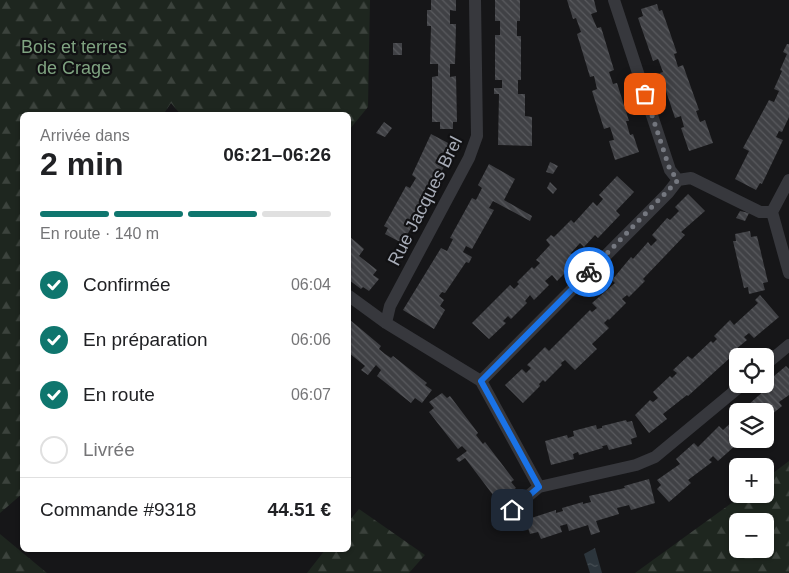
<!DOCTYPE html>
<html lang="fr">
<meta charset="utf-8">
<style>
body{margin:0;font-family:Helvetica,sans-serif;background:#f2f2f2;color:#202124;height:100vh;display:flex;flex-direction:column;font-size:19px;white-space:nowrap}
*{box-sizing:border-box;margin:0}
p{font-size:16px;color:#757577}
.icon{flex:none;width:28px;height:28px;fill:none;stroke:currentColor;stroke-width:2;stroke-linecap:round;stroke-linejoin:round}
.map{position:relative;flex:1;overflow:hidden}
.drawer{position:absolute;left:20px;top:112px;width:331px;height:440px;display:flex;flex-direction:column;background:#fff;border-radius:8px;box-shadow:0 1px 4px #0004}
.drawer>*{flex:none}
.tools{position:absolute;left:729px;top:348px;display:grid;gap:10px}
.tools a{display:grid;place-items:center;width:45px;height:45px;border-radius:8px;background:#fff;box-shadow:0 1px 4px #0004;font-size:25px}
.pin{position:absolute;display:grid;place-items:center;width:42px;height:42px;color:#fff;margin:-21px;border-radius:10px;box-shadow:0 2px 8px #0006}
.courier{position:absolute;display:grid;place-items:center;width:50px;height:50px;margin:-25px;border:4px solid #1a73e8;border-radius:50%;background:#fff;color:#222;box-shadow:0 1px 6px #0007}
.head em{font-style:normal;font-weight:700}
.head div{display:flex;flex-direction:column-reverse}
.head{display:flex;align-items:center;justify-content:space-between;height:85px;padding:0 20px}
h1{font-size:32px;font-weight:700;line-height:38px}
.bar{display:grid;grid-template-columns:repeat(4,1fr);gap:8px 5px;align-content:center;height:60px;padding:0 20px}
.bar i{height:6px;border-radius:4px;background:#e0e0e0}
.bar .current{background:#0f766e}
.bar p{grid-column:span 4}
.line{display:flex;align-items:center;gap:12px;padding:0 20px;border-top:1px solid #e0e0e0}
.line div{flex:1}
ol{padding:0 20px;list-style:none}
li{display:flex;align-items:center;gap:15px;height:55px}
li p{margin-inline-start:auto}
li .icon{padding:5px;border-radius:50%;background:#0f766e;color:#fff;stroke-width:4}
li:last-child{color:#757577}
li i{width:28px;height:28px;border:2px solid #e0e0e0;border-radius:50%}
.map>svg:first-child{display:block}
</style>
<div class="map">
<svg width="789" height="573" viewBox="0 0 789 573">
<defs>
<pattern id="forest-firs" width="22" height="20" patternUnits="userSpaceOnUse" patternTransform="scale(1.25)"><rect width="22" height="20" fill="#1e261f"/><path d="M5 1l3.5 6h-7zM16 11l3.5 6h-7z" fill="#3c433d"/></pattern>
<pattern id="water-ripples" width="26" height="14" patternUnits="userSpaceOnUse" patternTransform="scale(1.25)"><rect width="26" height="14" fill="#2c353c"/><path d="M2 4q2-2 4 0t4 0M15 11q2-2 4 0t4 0" fill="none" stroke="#485056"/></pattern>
<pattern id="building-back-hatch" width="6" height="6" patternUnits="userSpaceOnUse" patternTransform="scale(1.25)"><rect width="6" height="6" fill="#404145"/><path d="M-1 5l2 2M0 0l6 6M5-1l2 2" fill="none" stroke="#595a5e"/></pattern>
</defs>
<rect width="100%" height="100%" fill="#161618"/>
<path fill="url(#forest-firs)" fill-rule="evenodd" d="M0 0H370L368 107 349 130V115H181L171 103 163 115H22V494L0 513Z
M789 461V573H635L744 494H765V479ZM738 521H765V549H738Z
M359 509 425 555 409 573H307L325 550H349V521Z
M0 534 47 573H0Z"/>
<path fill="url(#water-ripples)" d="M595 548 602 573H590L584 554Z"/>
<path fill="url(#building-back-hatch)" d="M431 0H456V11L450 10V24H456L455 64H450V77L456 76 457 122H453V129H440V122H432V77L438 76V64H430L431 26H427V10H431Z
M495 0H520V21H517V36H521V80H518V94H525V116L532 117V146L498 145 499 94H494V88H502V80H495V35H500V21H495Z
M567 0H594L597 12 591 14 597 28 601 27 614 70 609 72 613 84 617 83 629 121H626L630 135 633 134 639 152 615 160 609 141 614 140 612 133 610 127 604 129 592 91 597 89 594 76 590 77 577 34 581 32 576 18 573 19Z
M657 4 659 11 662 10 677 53 674 54 678 67 683 65 699 110 696 111 700 122 705 120 713 143 689 151 681 128 684 127 681 116 675 118 660 73 663 72 658 59 653 61 638 18 643 16 641 9Z
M393 43H402V55H393Z
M787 44H789V117L782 132 779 131 776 137 783 140 762 184 760 183 756 190 735 179 749 151 743 148 769 100 774 102 779 91 774 89 782 71 780 70 787 54 783 52Z
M384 122 392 128 385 137 376 133Z
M431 134 450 144 446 151 451 154 433 187 428 184 422 195 427 198 406 237 403 236 400 242 385 234 388 228 384 226 406 186 410 188 416 178 412 175Z
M550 162 558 166 553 174 546 172Z
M489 164 515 179 504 200 532 216 530 221 493 201 489 208 494 210 472 249 466 246 463 252 472 257 469 263 466 262 445 293 442 292 439 296 444 300 440 306 445 310 434 329 403 310 441 248 447 251 453 239 450 238 472 198 476 200 482 188 478 185Z
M617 176 634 192 616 211 620 215 598 238 595 235 584 247 580 243 571 253 573 256 567 261 572 266 557 281 552 275 545 281 549 285 534 300 530 295 525 301 527 303 511 319 508 316 503 321 506 323 489 339 472 323 510 285 514 289 519 284 517 282 532 267 534 269 540 263 536 260 550 245 546 240 551 235 554 237 571 220 574 223 593 202 597 206 603 199 599 195Z
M550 182 557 189 553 194 547 188Z
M688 194 705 211 681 232 685 235 643 279 645 281 629 297 627 295 622 299 626 303 609 320 608 319 604 323 609 328 592 344 597 349 575 370 565 360 561 363 562 365 545 382 543 380 539 384 540 386 523 403 505 385 522 369 526 373 531 368 527 365 545 347 549 351 590 310 592 312 597 308 592 303 615 283 612 280 631 257 633 259 648 242 651 246 657 240 652 235 667 218 670 220 679 211 675 207Z
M740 211 749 213 745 221 736 218Z
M750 231 751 237 757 236 768 282 763 283 765 290 749 294 748 287 744 288 733 241H736L735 234Z
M349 236 364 249 359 256 377 270 373 275 379 279 369 291 363 287 361 289 349 280Z
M760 295 779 317 754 338 749 333 744 337 747 340 730 354 732 356 688 396 687 395 663 414 667 419 649 433 635 415 650 400 653 402 658 398 653 392 670 376 672 378 677 373 673 370 688 356 692 359 711 341 713 343 717 339 714 336 730 320 734 325 758 303 755 300Z
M349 319 381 346 379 349 385 354 391 358 393 356 427 383 425 385 432 390 422 403 415 398 411 403 377 376 381 370 376 365 368 375 361 370 365 366 349 353Z
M786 366 789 369V395L779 402 782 406 765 420V411H743L751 407 748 405 766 389 768 392 773 387 768 381Z
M442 393 447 398 450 396 478 433 476 435 483 444 485 442 514 480 511 482 516 488 502 497 498 492 493 495 465 458 459 462 456 459 467 451 462 446 458 449 429 412 434 408 429 402Z
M738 416V439H747L742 443 738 440 735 443 736 445 718 461 713 456 709 460 712 462 688 480 691 483 669 502 657 489 661 485 657 480 680 464 676 459 694 443 698 447 719 426 723 430Z
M626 420 627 422 632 421 637 437 631 439 632 444 609 450 607 445 602 446 603 448 579 455 578 452 573 454 574 459 551 465 545 441 567 435 568 438 574 436 573 431 596 425 597 429 602 428V426Z
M649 479 655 503 631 510 629 505 617 508 619 514 596 521 600 532 591 535 588 525 569 531 567 524 560 526 562 532 541 539 538 532 530 534 525 520 556 510V513L563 511 562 508 583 502V504L591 502 589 496 625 488 624 486Z"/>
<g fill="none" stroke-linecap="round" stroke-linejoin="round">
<path stroke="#37383d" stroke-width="12" d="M614 0 670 170 678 180 691 178 760 212H772
M789 180 772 212 789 273
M349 296 386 323 481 381 539 487
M386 323 390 306 469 158 477 136 475 0
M765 365 789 345
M481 381 668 193 678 180
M498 521 539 487 636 465 655 457 743 384"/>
</g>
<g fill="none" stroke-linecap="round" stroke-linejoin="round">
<path stroke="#757880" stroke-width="5" stroke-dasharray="0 9" d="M589 272 678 180 670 170 645 94"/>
<path stroke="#1a73e8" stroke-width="6" d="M512 510 539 487 481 381 589 272"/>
</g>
<g text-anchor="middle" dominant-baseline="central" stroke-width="4.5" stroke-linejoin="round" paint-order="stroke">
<g font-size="18" fill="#7fa381" stroke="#111113">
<text x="74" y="47">Bois et terres<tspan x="74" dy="21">de Crage</tspan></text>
</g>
<g font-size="18" fill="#a8adb8" stroke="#111113">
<text transform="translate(425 201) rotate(-63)">Rue Jacques Brel</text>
</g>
</g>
</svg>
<div class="tools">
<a><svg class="icon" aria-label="locate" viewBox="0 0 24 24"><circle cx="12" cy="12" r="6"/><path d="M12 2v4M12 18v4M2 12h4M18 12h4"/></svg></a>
<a><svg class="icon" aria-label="layers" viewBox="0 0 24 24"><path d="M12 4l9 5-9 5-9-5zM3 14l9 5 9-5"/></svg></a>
<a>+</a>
<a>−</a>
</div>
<div class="pin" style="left:645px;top:94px;background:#ea580c"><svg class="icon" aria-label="bag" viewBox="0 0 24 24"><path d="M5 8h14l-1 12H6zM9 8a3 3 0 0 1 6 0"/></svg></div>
<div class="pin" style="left:512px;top:510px;background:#1f2937"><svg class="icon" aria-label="home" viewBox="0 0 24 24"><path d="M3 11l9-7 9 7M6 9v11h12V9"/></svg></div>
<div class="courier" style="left:589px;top:272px"><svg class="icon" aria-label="bike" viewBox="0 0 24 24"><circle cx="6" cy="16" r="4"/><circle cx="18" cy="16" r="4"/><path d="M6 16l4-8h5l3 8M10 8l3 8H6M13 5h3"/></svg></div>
<section class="drawer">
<div class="head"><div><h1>2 min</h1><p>Arrivée dans</p></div><em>06:21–06:26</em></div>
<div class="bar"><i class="current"></i><i class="current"></i><i class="current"></i><i></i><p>En route · 140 m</p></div>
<ol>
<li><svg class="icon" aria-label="check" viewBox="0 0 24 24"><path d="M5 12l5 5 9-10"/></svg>Confirmée<p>06:04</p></li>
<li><svg class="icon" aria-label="check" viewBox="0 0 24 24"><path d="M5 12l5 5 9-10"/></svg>En préparation<p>06:06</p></li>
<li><svg class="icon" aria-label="check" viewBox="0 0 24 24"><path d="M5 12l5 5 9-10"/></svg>En route<p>06:07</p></li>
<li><i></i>Livrée</li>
</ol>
<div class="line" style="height:65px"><div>Commande #9318</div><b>44.51 €</b></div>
</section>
</div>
